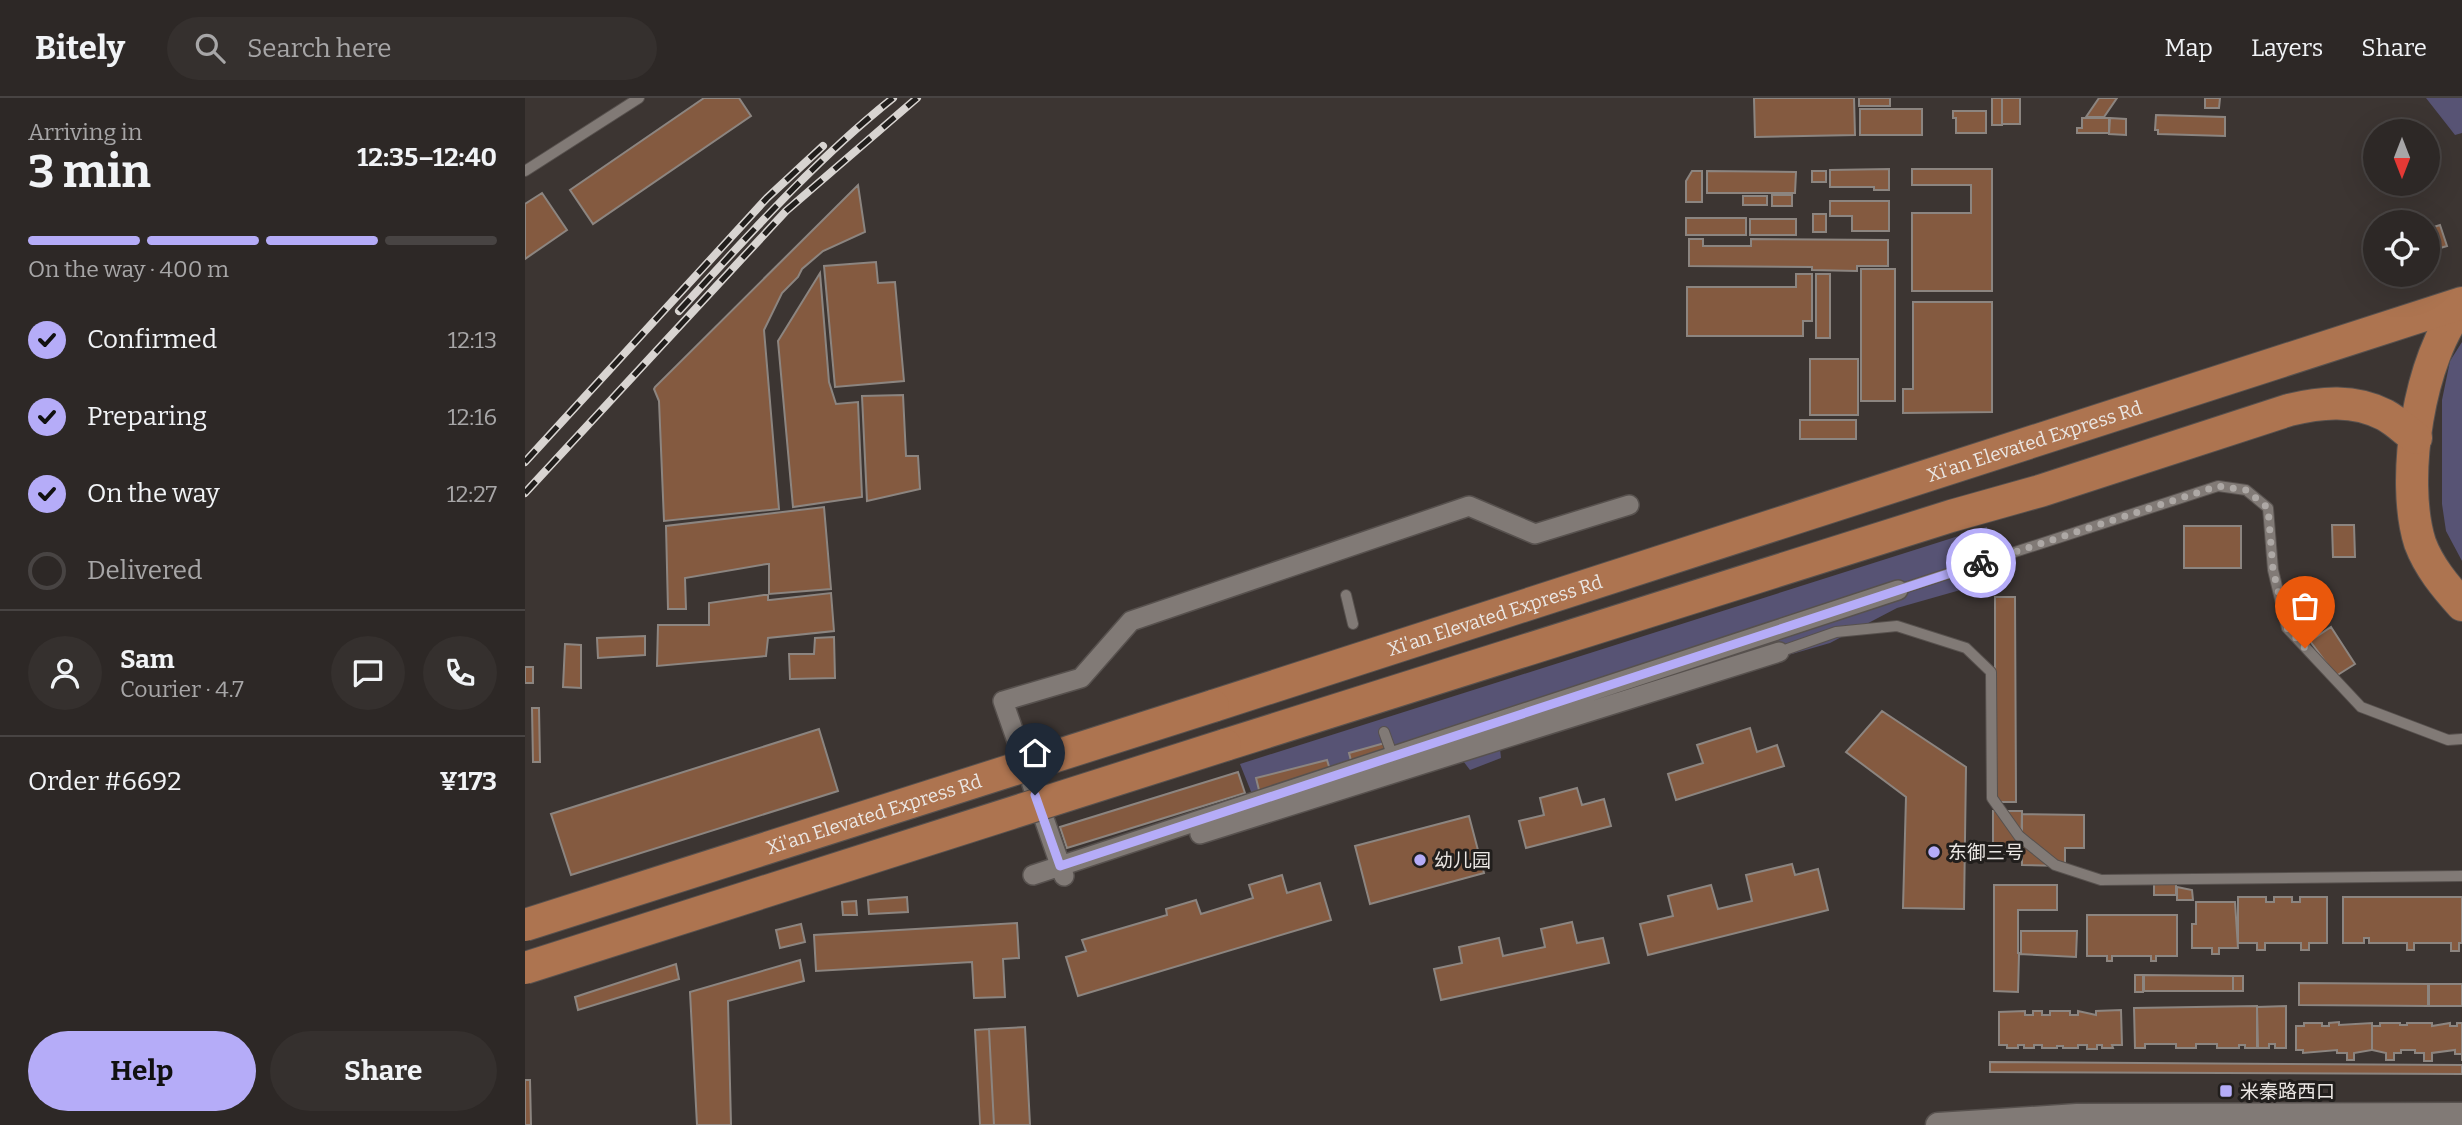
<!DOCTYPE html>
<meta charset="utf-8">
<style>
body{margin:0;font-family:Bitter,"Noto Sans SC",serif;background:#35302e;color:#f1f3f6;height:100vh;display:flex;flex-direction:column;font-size:26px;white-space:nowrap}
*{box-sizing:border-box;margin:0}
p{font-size:23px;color:#a7a6a7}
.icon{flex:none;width:38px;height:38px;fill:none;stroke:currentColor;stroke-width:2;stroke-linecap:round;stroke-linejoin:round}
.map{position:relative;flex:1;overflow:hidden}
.drawer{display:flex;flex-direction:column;background:#2d2826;width:525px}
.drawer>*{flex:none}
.needle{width:46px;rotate:180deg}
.buttons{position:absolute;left:1838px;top:21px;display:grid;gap:14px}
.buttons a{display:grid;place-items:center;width:77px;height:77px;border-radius:50%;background:#2d2826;box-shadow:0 7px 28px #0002,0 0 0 2px #484443;font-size:35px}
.pin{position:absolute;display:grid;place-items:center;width:60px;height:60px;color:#fff;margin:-72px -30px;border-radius:50% 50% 50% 0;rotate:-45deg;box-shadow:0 0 7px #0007}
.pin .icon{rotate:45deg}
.courier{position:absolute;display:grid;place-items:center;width:70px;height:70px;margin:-35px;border:5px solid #b5acf8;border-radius:50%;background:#fff;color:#222;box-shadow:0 2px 9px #0007}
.overview em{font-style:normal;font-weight:700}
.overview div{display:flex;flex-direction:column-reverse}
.overview{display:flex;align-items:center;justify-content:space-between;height:119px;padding:0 28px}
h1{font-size:46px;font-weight:700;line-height:52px}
.bar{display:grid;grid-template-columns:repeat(4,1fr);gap:10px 7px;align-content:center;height:84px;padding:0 28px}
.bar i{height:9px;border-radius:5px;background:#484443}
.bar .selected{background:#b5acf8}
.bar p{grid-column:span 4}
.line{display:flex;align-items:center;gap:18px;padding:0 28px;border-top:2px solid #484443}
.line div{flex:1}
.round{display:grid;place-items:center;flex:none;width:74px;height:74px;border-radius:37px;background:#35302e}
ol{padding:0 28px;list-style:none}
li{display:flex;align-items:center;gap:21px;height:77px}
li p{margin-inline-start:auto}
li .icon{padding:7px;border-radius:50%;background:#b5acf8;color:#111;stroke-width:4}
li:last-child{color:#a7a6a7}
li i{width:38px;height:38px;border:4px solid #484443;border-radius:50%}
.action{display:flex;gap:14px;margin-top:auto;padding:14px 28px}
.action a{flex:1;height:80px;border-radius:42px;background:#b5acf8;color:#111;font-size:28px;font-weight:700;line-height:80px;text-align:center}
.action a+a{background:#35302e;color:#f1f3f6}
header{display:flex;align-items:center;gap:42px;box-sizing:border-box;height:98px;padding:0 35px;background:#2d2826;border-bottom:2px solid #484443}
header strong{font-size:33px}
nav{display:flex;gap:38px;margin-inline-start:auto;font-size:24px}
.search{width:490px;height:63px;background:#35302e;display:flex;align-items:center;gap:18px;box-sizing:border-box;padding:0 24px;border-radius:38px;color:#a7a6a7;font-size:26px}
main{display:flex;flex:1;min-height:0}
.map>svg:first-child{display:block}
</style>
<header>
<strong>Bitely</strong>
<div class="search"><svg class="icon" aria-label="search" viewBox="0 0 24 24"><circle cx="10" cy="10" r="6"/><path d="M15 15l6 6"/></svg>Search here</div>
<nav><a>Map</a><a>Layers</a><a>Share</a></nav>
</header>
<main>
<section class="drawer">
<div class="overview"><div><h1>3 min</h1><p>Arriving in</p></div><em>12:35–12:40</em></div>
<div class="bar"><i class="selected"></i><i class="selected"></i><i class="selected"></i><i></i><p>On the way · 400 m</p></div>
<ol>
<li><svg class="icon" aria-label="check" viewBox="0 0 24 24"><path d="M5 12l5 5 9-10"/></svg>Confirmed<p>12:13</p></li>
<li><svg class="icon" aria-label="check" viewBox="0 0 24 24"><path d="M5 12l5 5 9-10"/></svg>Preparing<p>12:16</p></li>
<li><svg class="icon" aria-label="check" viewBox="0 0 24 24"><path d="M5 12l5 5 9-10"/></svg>On the way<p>12:27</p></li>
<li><i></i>Delivered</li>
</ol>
<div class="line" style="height:126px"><a class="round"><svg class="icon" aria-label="person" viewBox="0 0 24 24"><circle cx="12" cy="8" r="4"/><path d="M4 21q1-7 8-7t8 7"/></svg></a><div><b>Sam</b><p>Courier · 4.7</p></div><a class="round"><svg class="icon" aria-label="chat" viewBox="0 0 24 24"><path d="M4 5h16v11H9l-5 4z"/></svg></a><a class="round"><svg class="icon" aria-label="phone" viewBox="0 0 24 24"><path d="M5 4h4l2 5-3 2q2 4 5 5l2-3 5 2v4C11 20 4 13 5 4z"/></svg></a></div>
<div class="line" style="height:91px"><div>Order #6692</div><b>¥173</b></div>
<div class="action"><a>Help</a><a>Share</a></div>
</section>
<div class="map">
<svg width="1937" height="1027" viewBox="0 0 1937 1027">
<rect width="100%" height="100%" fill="#3c3532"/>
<path fill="#575374" d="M1901 0H1937V35L1930 37Z
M1937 244V463L1921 433 1917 406V302L1925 263Z
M1462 429 1460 485 1372 510 1305 545 974 641 976 660 945 672 919 638 731 706 715 666Z"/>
<path fill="#845a40" stroke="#8c8580" stroke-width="2" d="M179 0H214L226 18 68 126 45 92Z
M1229 0H1329L1330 37 1230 39Z
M1334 0H1365V8H1334Z
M1467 0H1477V27H1467Z
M1477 0H1495V26H1477Z
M1574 0H1592L1579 19H1561Z
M1680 0H1695L1694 10H1680Z
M1335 11H1397V37H1335Z
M1428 13H1461V35H1431V20H1428Z
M1631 17 1700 19V38L1633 36V32H1630Z
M1557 20H1584V35H1552V30H1557Z
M1585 20 1601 21V37L1584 36Z
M1364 71V92H1349V89H1305V72Z
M1387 71H1467V193H1387V115H1446V87H1387Z
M1167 73H1177V104H1161V83Z
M1182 73 1271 74 1270 95H1182Z
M1287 73H1301V84H1287Z
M333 87 340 134 298 153 277 171 273 179 257 195 239 232 254 411 139 423 134 303 129 291 130 289Z
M17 95 42 132 0 161V106Z
M1247 97H1267V108H1247Z
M1218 98H1242V107H1218Z
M1305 103H1364V133H1327V118H1305Z
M1288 116H1301V134H1288Z
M1161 120H1221V137H1161Z
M1225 121H1271V137H1225Z
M1915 127 1922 148 1902 154V131Z
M1164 141H1178V148H1226V141L1363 142V168H1332V173L1287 172V169L1164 168Z
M351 164 353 185 370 184 379 283 310 289 299 168Z
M1336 171H1370V303H1336Z
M295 175 304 284 311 306 333 304 337 399 268 409 253 243Z
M1271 176H1287V223H1278V238H1162V189H1271Z
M1291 176H1305V240H1291Z
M1388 204H1467V314L1378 315V291H1388Z
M1285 261H1333V317H1285Z
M378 297 381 358H393L395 391 342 403 337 298Z
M1275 322H1331V341H1275Z
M299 409 306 491 244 496V466H242L160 480 161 511H143L141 428Z
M1807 427H1829L1830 459H1808Z
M1659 428H1716V470H1659Z
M306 495 309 533 243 540 241 558 132 568 133 527H184V505L239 497H243V502H245Z
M1470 499H1490L1491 704H1470Z
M1806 529 1830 566 1811 578 1785 543Z
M120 538V557L73 560 72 540Z
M309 539 310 580 265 581 264 556H289L290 540Z
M40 546 56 547V590L38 589Z
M0 569H8V585H0Z
M7 610H14L15 664H8Z
M1357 613 1441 669 1439 811 1378 810 1381 699 1321 654Z
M1225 630 1232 654 1252 647 1259 668 1151 702 1143 676 1178 665 1172 647Z
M294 631 313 693 46 777 26 716Z
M867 643 873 662 829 674 824 655Z
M802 662 807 678 735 696 731 680Z
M713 674 720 695 542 750 535 729Z
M1052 690 1057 707 1079 701 1086 728 1001 750 994 723 1019 717 1015 700Z
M1468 713H1497L1496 756H1468Z
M1497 716 1559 717V750H1540V768L1497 767Z
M944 718 959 775 845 806 830 748Z
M1267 766 1270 777 1293 771 1303 812 1123 857 1115 826 1148 818 1143 798 1186 787 1193 811 1227 803 1221 777Z
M757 777 762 795 795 785 806 822 553 898 541 859 561 853 557 842 642 817 641 811 671 802 676 816 728 800 724 787Z
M1629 781 1651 785V797H1629Z
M1469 787H1532V812H1493V855H1496V833H1552L1551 859 1494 856 1493 894 1469 893Z
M1652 789 1667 792 1668 802H1652Z
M382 799 383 814 344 816 343 802Z
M1713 799H1741V804H1749V799H1767V804H1775V799H1802V845H1784V852H1776V845H1740V852H1732V845H1713Z
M1818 799H1937V845H1934V853H1926V845H1889V852H1882V845H1844V840H1839V845H1818Z
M331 803 332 817H318L317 804Z
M1671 804H1710L1713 850H1694V856H1687V850H1667V826H1671Z
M1562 817H1652V858H1631V863H1626V858H1587V863H1582V858H1562Z
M1047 824 1052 845 1078 840 1084 865 916 902 909 871 937 865 934 849 974 840 978 858 1020 849 1016 831Z
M492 825 494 860 478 861 480 899 449 900 447 864 291 873 289 837Z
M276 826 280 844 255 850 251 832Z
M275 862 279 883 203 903 206 1027H172L165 894Z
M151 866 154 881 53 912 50 899Z
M1610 877H1618V894H1610Z
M1619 877 1708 878V893H1619Z
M1708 878H1718V893H1708Z
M1774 885 1903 886V908L1774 907Z
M1904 886H1937V908H1904Z
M1732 908V950H1720V947H1714V950H1692V946H1671V950H1651V946H1620V950H1610L1609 910Z
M1761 908V950H1750V946H1744V950H1733L1732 909Z
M1596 912 1597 947H1587L1588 950H1577V947H1572V951H1562V947H1553V950H1538V948H1532V950H1517V947H1509V950H1499V947H1493V950H1482V947H1474V914L1500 913V917H1508V913H1517V917H1525V913H1545V917H1553V913L1571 917V913Z
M1814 924V927L1847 925V952L1829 955V962H1822V955H1812V952L1778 955V952H1771V928H1779V925H1797V928H1804V925Z
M1855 925H1875V927H1882V925H1907V928L1925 925V928H1932V925H1937V963V956H1930V952L1907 955V963H1899V955H1890V952H1876V955H1869V962H1861V955L1847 952V928H1855Z
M500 929 505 1027H469L464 931Z
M464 931 469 1027H455L450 932Z
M1465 964 1937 967V976L1465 974Z
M0 982H5L6 1027H0Z"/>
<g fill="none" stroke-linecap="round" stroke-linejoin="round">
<g stroke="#57514e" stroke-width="12">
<path id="service" d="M0 73 114 0
M1373 492 1693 388 1721 392 1743 410 1748 472 1762 530 1836 609 1923 642 1937 641
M821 497 828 526
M1254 554 1311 534 1372 528 1441 550 1466 574 1467 700 1494 738 1530 767 1576 782 1937 778
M859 634 868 659"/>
</g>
<g stroke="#57514e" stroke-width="22">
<path id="minor" d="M675 736 1254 554
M508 777 1373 492
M539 778 478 603 556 580 606 523 944 408 1010 436 1104 407"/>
</g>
<g stroke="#57514e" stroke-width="27">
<path id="tertiary" d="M1413 1027 1552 1018 1937 1017"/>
</g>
<g stroke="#57514e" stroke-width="34">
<g id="trunk">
<path d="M1937 207C1894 258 1875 382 1895 445 1904 469 1920 488 1937 507"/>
<path id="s1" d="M688 608 1937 205"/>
<path d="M700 647 1426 418 1515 393 1764 312C1796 304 1829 301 1860 317 1871 323 1881 333 1891 340"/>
</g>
</g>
<use href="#service" stroke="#817a76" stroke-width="10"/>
<use href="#minor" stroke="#817a76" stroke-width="19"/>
<use href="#tertiary" stroke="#817a76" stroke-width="24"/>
<use href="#trunk" stroke="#ad7450" stroke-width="32"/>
<g stroke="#d8d4d1" stroke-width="8">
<path id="rail" d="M154 213C222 139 289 63 368 0
M0 364 242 100 298 48
M0 395 261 113 392 0"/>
</g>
<use href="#rail" stroke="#211e1c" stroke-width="5" stroke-dasharray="16" stroke-linecap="butt"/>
<g stroke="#57514e" stroke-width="34" stroke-linecap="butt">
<g id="trunk-bridge">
<path id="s2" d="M0 827 688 608"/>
<path d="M0 870 700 647"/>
</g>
</g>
<use href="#trunk-bridge" stroke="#ad7450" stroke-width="32"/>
</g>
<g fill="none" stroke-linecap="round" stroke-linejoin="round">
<path stroke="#ada8a5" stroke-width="7" stroke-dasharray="0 12.6" d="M1456 465 1693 388 1721 392 1743 410 1748 472 1762 530 1780 550"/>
<path stroke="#b5acf8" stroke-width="9" d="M510 697 535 768 1456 465"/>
</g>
<g fill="#b5acf8" stroke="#211e1c" stroke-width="2.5">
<circle cx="1409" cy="754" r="7"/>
<circle cx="895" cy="762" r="7"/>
<rect x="1694" y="986" width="14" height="14" rx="3.5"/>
</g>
<g text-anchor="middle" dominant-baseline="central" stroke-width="6" stroke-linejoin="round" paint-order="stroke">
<g font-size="19" fill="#eae6e3" stroke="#211e1c">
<text stroke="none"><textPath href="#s1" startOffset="863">Xi'an Elevated Express Rd</textPath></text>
<text stroke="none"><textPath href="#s1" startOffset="296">Xi'an Elevated Express Rd</textPath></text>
<text stroke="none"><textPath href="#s2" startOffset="366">Xi'an Elevated Express Rd</textPath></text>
</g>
<g font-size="19" fill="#eae6e3" stroke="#211e1c" text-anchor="start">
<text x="1423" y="754">东御三号</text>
<text x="909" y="762">幼儿园</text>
<text x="1715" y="993">米秦路西口</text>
</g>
</g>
</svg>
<div class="buttons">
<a><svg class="needle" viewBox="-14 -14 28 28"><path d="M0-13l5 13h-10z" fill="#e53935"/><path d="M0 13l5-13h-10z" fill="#a7a6a7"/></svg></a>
<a><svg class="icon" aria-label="locate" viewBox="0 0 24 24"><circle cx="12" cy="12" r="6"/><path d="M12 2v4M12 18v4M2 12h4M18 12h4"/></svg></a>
</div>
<div class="pin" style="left:1780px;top:550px;background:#ea580c"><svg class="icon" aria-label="bag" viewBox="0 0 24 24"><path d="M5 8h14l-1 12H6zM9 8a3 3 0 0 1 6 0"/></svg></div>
<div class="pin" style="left:510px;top:697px;background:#1f2937"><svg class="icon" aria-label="home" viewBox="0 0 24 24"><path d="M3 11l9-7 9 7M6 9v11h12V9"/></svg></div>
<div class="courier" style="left:1456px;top:465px"><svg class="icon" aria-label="bike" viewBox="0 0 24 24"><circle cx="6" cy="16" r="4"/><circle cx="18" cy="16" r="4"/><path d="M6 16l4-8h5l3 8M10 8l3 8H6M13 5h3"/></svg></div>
</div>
</main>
